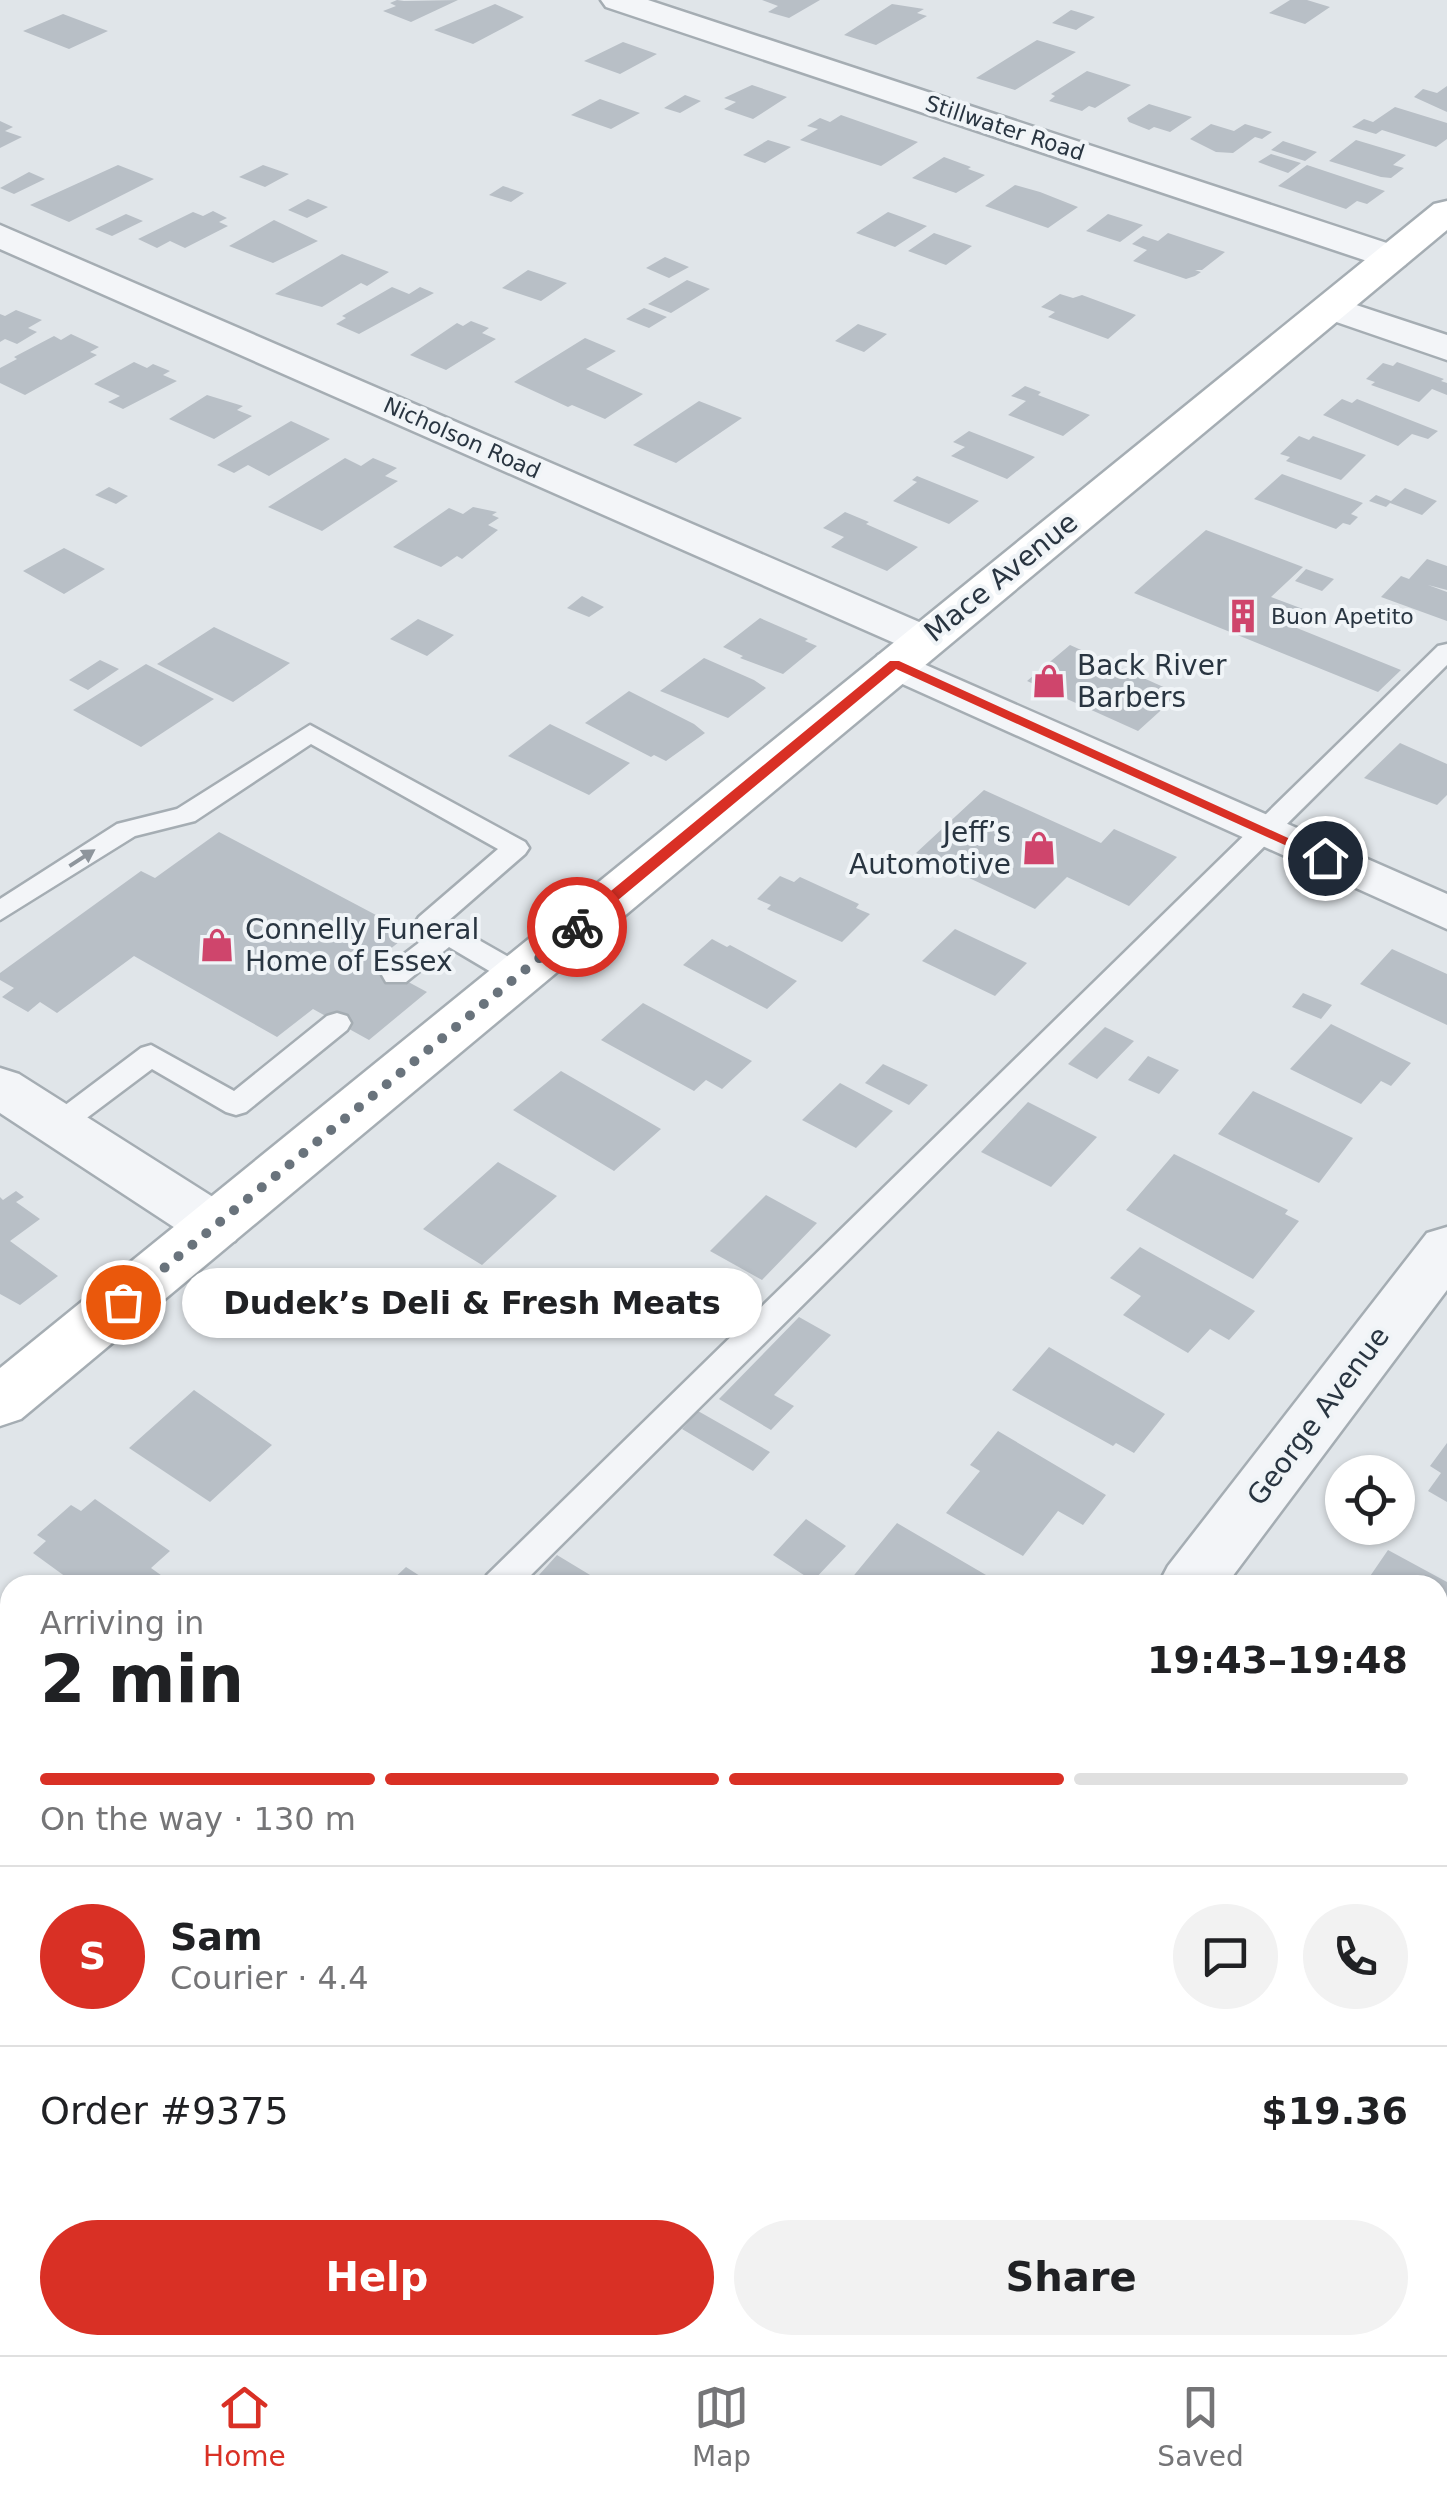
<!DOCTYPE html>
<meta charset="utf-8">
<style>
body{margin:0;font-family:"DejaVu Sans",sans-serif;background:#f2f2f2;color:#202124;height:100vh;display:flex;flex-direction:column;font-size:38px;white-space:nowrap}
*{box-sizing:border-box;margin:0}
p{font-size:32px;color:#757577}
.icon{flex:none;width:55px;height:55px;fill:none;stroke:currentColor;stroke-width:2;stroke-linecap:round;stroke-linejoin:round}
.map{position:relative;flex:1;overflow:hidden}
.panel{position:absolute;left:0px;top:1575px;width:1448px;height:780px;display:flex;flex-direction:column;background:#fff;border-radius:30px 30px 0 0;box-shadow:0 2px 8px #0004}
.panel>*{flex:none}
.fabs{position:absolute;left:1325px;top:1455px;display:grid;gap:20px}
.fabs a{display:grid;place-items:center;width:90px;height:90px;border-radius:50%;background:#fff;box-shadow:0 2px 8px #0004;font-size:50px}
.pin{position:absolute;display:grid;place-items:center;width:85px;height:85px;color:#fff;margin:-42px;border:5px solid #fff;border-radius:50%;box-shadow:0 2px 10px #0007}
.courier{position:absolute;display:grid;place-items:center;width:100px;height:100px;margin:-50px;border:8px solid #d93025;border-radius:50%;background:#fff;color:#222;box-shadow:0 2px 12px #0007}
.bubble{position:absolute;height:70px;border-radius:35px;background:#fff;box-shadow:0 2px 8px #0004;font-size:32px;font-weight:800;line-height:70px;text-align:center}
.headline em{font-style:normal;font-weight:800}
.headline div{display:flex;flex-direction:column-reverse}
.headline{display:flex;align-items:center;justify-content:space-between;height:170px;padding:0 40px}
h1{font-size:65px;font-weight:800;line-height:75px}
.bar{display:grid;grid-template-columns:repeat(4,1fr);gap:15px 10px;align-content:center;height:120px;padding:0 40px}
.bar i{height:12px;border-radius:8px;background:#e0e0e0}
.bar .on{background:#d93025}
.bar p{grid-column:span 4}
.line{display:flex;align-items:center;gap:25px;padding:0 40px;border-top:2px solid #e0e0e0}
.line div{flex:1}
.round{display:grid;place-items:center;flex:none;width:105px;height:105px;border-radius:52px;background:#f2f2f2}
.button{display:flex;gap:20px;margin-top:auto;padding:20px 40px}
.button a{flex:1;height:115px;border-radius:60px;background:#d93025;color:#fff;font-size:40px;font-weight:800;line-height:115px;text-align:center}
.button a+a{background:#f2f2f2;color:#202124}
.dock{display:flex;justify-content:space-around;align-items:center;height:140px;border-top:2px solid #e0e0e0;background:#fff;font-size:28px;color:#757577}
.dock a{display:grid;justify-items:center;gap:5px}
.dock .on{color:#d93025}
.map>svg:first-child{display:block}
</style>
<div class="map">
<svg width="1447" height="2355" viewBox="0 0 1447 2355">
<rect width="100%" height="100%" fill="#e0e5e9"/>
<path fill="#b8bfc6" d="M397 0 404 1 458 0 411 22 383 11 396 6 390 3Z
M762 0H820L789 18 768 12 778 6Z
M1290 0H1307L1330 7 1305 24 1269 13Z
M495 4 524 17 473 44 434 30Z
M892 4 924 9 917 13 927 16 876 45 844 35Z
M1071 10 1095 17 1076 30 1052 23Z
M63 14 108 31 69 49 23 31Z
M1037 40 1076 52 1015 90 976 78Z
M623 42 657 54 620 74 584 61Z
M1087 71 1131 85 1095 108 1089 106 1082 111 1049 101 1055 96 1051 94Z
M752 85 787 97 753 119 724 109 736 102 724 98Z
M1447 86V112L1414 97 1423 89 1437 93Z
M685 95 701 101 680 113 664 108Z
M600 99 640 113 611 129 571 115Z
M1149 104 1192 117 1170 132 1154 127 1149 130 1129 122 1127 118Z
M1395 107 1447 123V139L1436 147 1382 130 1376 134 1352 127 1364 119 1373 122Z
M841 115 918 142 881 166 800 140 818 129 807 126 820 118 830 122Z
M0 121 13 127 5 131 22 137 0 148Z
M1211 124 1234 131 1245 124 1272 132 1262 139 1255 137 1233 153 1216 152 1190 139Z
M768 140 791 147 765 163 743 155Z
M1356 140 1406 155 1393 165 1404 168 1391 178 1381 177 1329 161Z
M1283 141 1317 152 1305 161 1271 150Z
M1271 154 1301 163 1288 173 1258 162Z
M944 157 971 167 968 169 985 175 956 193 912 178Z
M118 165 154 179 69 222 30 205Z
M263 165 289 174 265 187 239 177Z
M1307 165 1385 191 1367 204 1357 201 1346 209 1278 186Z
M29 172 45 179 14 194 0 188Z
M1015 185 1040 192 1078 207 1048 228 985 206Z
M503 186 524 193 511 202 489 195Z
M308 199 328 207 307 218 288 210Z
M213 211 227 218 219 222 228 226 185 248 170 241 157 248 138 239 193 212 203 216Z
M888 212 927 226 895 247 856 233Z
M126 214 143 221 112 236 95 229Z
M1108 214 1143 225 1120 242 1086 231Z
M274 220 318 241 273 263 229 246Z
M934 233 972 246 946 265 908 251Z
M1168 233 1225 252 1202 270H1195L1201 272 1195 276 1186 279 1133 261 1147 250 1132 244 1143 236 1158 241Z
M342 254 389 272 367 286 361 283 322 307 275 294Z
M665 257 689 267 669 278 646 268Z
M528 270 567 283 541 301 502 288Z
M687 280 710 289 671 313 648 304Z
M392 287 409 294 420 287 434 293 359 334 336 324 346 318 342 316Z
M1060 294 1073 298 1082 295 1136 315 1108 339 1048 317 1055 312 1041 307Z
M644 308 667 317 649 328 626 319Z
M16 310 42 320 28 328 37 332 17 344 5 339 0 342V314L5 316Z
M471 321 489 328 482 333 496 339 446 370 410 355 457 323 463 326Z
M858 324 887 334 864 352 835 341Z
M71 334 99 347 90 352 97 355 25 395 0 383V368L17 359 14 357 54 336 61 340Z
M585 338 616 351 586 369 643 394 605 419 572 405 568 407 514 382Z
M134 362 147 368 153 364 170 371 163 375 177 381 123 409 108 402 120 396 94 384Z
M1397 362 1444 379 1441 381 1447 383V395L1432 389 1419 402 1371 385 1375 382 1366 379 1383 363 1393 366Z
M1025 386 1041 392 1038 395 1090 415 1063 436 1008 415 1026 401 1011 396Z
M207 395 243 406 237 410 252 416 214 439 169 419Z
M1342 399 1352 403 1357 399 1438 431 1428 439 1412 434 1398 446 1323 415Z
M699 401 742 418 676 463 633 445Z
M291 421 330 439 269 476 248 465 234 473 217 465Z
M969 431 1035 457 1007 479 951 456 965 447 953 442Z
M1299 436 1309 440 1313 436 1366 455 1341 480 1286 461 1290 457 1280 454Z
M345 458 361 466 373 458 397 468 385 476 398 481 322 531 268 507Z
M1282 474 1363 503 1351 514 1358 517 1350 525 1343 523 1336 529 1254 499Z
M917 476 979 501 949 524 893 501 917 482 912 480Z
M109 487 128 496 116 504 95 495Z
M1405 488 1437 501 1422 515 1390 503 1386 507 1369 501 1376 495 1391 501Z
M473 507 497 512 492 515 499 518 488 525 498 530 462 559 457 556 441 567 393 547 449 508 463 514Z
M845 512 869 522 866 524 918 547 887 571 831 547 844 537 823 528Z
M1206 530 1303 567 1271 597 1303 609 1287 624 1401 670 1378 692 1134 593Z
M64 548 105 569 64 594 23 571Z
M1427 559 1447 566V590L1428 585 1447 592V621L1381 597 1401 576 1409 579Z
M1306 569 1334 579 1322 591 1295 581Z
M582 596 604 607 589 617 567 608Z
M760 618 808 639 805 641 817 646 783 674 740 658 743 656 723 647Z
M418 619 454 635 427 656 390 639Z
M214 627 290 663 233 702 157 664Z
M1070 645 1179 694 1138 731 1027 681Z
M704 658 754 680 766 688 728 718 660 691Z
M100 660 119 669 88 690 69 680Z
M146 664 214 699 141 747 73 710Z
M629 691 694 724 705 733 666 761 654 755 651 757 585 723Z
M550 724 630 763 589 795 508 756Z
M1400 743 1447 764V795L1437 805 1364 778Z
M984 790 1101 843 1114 829 1177 857 1129 906 1067 877 1035 909 916 853Z
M219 832 410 933 373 963 427 992 369 1040 313 1009 277 1037 134 956 57 1013 40 1002 28 1012 2 997 14 988 0 980V973L141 871 155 878Z
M780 876 794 882 800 877 859 904 856 908 870 914 842 942 767 909 771 905 757 899Z
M955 929 1027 963 995 996 922 961Z
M712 939 727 947 730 945 797 981 767 1009 683 965Z
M1392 949 1447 974V1025L1360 984Z
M1303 993 1332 1005 1321 1019 1292 1007Z
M643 1003 752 1061 722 1089 706 1080 694 1091 601 1040Z
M1331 1024 1411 1063 1391 1086 1381 1081 1361 1104 1290 1069Z
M1105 1027 1134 1041 1097 1079 1068 1064Z
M1148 1056 1179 1070 1159 1094 1128 1080Z
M883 1064 928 1085 909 1105 865 1083Z
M561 1071 661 1129 614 1171 513 1110Z
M840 1083 893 1111 856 1148 802 1120Z
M1253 1091 1353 1138 1319 1183 1218 1134Z
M1028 1102 1097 1137 1051 1187 981 1152Z
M1174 1154 1288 1210 1285 1214 1299 1221 1253 1279 1126 1210Z
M498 1162 557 1196 482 1265 423 1229Z
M16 1191 24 1197 16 1202 40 1219 10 1241 58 1276 20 1305 0 1294V1197L3 1200Z
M766 1195 817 1223 762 1280 710 1251Z
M1140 1247 1255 1311 1229 1340 1210 1329 1188 1353 1123 1315 1141 1296 1110 1278Z
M799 1317 831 1335 774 1395 794 1406 771 1430 719 1399Z
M1049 1347 1165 1414 1134 1453 1116 1443 1113 1446 1012 1390Z
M194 1390 272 1445 210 1502 129 1448Z
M698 1411 770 1452 753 1471 682 1429Z
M998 1431 1106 1495 1083 1525 1058 1511 1023 1556 946 1513 980 1471 970 1465Z
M1447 1443V1502L1428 1491 1441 1473 1430 1466Z
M95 1499 170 1551 151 1568 165 1578 158 1585H58L66 1577 33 1553 46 1541 37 1535 71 1505 81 1511Z
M806 1519 846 1546 813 1581 773 1555Z
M897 1523 998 1582 846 1585Z
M1388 1550 1447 1582V1651L1438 1646V1585H1364Z
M557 1555 600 1581 596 1585H530Z
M406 1567 434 1585H387Z
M0 1631 10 1638 6 1643 10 1646V1686L0 1696Z
M1447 1748V1906L1438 1907V1750Z
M1438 1920 1447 1944V2197L1438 2198Z
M10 2208V2345H94V2355H0V2209Z
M148 2345H275L276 2355H148Z
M356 2345H473L474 2355H357Z"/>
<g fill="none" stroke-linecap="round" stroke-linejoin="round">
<g stroke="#a5adb3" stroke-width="5">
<path id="service" d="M1447 644V665L521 1585H482L487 1575 1438 646Z
M310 725 525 842 529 848 525 854 447 922 528 968 532 975 528 982H508L449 947 406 982H386L382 975 386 968 429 935 415 923 419 917 498 849 311 744 195 821 135 836 0 920V899L117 824 177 809Z
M337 1013 347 1016 351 1023 347 1030 246 1112 236 1115 226 1112 152 1069 68 1132 58 1136 48 1132 43 1125 48 1118 141 1048 151 1045 234 1091 327 1016Z
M1447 1708V1740L1438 1742V1710Z
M10 1923V1959L0 1961V1925Z"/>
</g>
<g stroke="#a5adb3" stroke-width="5">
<path id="minor" d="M601 0H648L1405 249 1410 257 1405 265 1392 268 1379 265 606 7Z
M0 225 940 631 946 640 940 649 924 653 908 649 0 249Z
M1332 297 1447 335V360L1319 316 1313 308 1319 300Z
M894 651 1447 894V929L878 673 872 664 878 655Z
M0 1068 19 1074 235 1211 243 1226 235 1241 215 1247 195 1241 0 1113Z
M1447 1227V1290L1226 1585H1158L1168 1566 1427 1233Z
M1445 2316 1447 2355H1406L1410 2345H1438V2319Z
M1171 2345H1249L1252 2355H1174Z"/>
</g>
<g stroke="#a5adb3" stroke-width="5">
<path id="secondary" d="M1447 201V230L21 1419 0 1426V1368L1434 204Z"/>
</g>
<use href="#service" fill="#f3f5f8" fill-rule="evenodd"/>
<use href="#minor" fill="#f3f5f8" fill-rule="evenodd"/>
<use href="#secondary" fill="#fff" fill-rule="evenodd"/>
</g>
<defs><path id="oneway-solid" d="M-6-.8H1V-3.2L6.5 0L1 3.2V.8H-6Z" transform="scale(2.5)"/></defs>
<use fill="#8e959c" href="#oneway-solid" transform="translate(82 858) rotate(-33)"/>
<path fill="#d93025" d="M890 661H899L1332 858 1320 861 896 669 582 930H572V923Z"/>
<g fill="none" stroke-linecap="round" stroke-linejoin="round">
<path stroke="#69737c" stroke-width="10" stroke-dasharray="0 18" d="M123 1302 577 927"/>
</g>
<defs>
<g id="building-bare" transform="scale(2.7)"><path d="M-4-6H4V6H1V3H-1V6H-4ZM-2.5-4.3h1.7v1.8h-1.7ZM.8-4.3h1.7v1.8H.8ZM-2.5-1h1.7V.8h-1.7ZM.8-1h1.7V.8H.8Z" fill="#cf456c" stroke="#f0f4f7" stroke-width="2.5" paint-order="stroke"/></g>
<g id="shop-bare" transform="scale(2.7)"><path d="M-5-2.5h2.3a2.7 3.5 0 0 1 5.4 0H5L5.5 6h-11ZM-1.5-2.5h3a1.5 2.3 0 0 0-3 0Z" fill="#cf456c" stroke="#f0f4f7" stroke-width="2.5" paint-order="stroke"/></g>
</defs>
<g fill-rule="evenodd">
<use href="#building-bare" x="1243" y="616"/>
<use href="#shop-bare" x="1049" y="681"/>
<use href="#shop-bare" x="1039" y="848"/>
<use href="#shop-bare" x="217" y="945"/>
</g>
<g text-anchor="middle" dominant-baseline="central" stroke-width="8" stroke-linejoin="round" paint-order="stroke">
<g font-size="22" fill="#293541" stroke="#f0f4f7">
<text transform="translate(1005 128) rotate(18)">Stillwater Road</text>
<text transform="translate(462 438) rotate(24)">Nicholson Road</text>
</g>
<g font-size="22" fill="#293541" stroke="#f0f4f7" text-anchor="start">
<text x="1271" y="616">Buon Apetito</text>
</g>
<g font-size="28" fill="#293541" stroke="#f0f4f7">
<text transform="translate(1001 577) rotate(-39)">Mace Avenue</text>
<text transform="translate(1318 1416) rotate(-53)">George Avenue</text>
</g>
<g font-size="28" fill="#293541" stroke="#f0f4f7" text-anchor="start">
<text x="1077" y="665">Back River<tspan x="1077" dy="32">Barbers</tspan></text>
<text x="1011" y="832" text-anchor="end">Jeff’s<tspan x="1011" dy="32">Automotive</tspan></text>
<text x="245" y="929">Connelly Funeral<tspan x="245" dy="32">Home of Essex</tspan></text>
</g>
</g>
</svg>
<div class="fabs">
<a><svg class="icon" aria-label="locate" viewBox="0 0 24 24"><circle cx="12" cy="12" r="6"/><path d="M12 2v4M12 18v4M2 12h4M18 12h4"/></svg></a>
</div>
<div class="pin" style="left:123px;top:1302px;background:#ea580c"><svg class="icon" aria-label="bag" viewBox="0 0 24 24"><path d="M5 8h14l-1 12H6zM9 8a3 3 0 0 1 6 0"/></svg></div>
<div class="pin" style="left:1325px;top:858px;background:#1f2937"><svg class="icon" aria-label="home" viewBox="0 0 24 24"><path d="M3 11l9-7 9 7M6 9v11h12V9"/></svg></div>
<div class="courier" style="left:577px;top:927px"><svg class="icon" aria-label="bike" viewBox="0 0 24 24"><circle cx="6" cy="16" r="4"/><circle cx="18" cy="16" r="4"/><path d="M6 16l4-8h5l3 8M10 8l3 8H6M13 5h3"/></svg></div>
<div class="bubble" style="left:182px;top:1268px;width:580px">Dudek’s Deli &amp; Fresh Meats</div>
<section class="panel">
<div class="headline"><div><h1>2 min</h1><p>Arriving in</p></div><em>19:43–19:48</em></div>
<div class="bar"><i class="on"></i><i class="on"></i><i class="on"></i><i></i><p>On the way · 130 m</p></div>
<div class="line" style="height:180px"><b class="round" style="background:#d93025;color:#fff">S</b><div><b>Sam</b><p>Courier · 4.4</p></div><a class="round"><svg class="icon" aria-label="chat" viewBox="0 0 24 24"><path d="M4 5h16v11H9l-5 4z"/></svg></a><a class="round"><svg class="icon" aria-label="phone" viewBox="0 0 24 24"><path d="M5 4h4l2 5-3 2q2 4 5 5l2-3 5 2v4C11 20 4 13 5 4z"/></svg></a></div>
<div class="line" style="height:130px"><div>Order #9375</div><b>$19.36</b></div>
<div class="button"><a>Help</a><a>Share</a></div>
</section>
</div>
<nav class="dock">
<a class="on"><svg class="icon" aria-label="home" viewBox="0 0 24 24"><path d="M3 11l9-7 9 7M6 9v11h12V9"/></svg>Home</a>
<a><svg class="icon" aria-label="map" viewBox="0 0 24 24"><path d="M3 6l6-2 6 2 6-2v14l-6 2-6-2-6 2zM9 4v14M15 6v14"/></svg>Map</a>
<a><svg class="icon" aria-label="saved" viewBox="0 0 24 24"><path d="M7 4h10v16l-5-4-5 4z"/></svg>Saved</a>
</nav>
